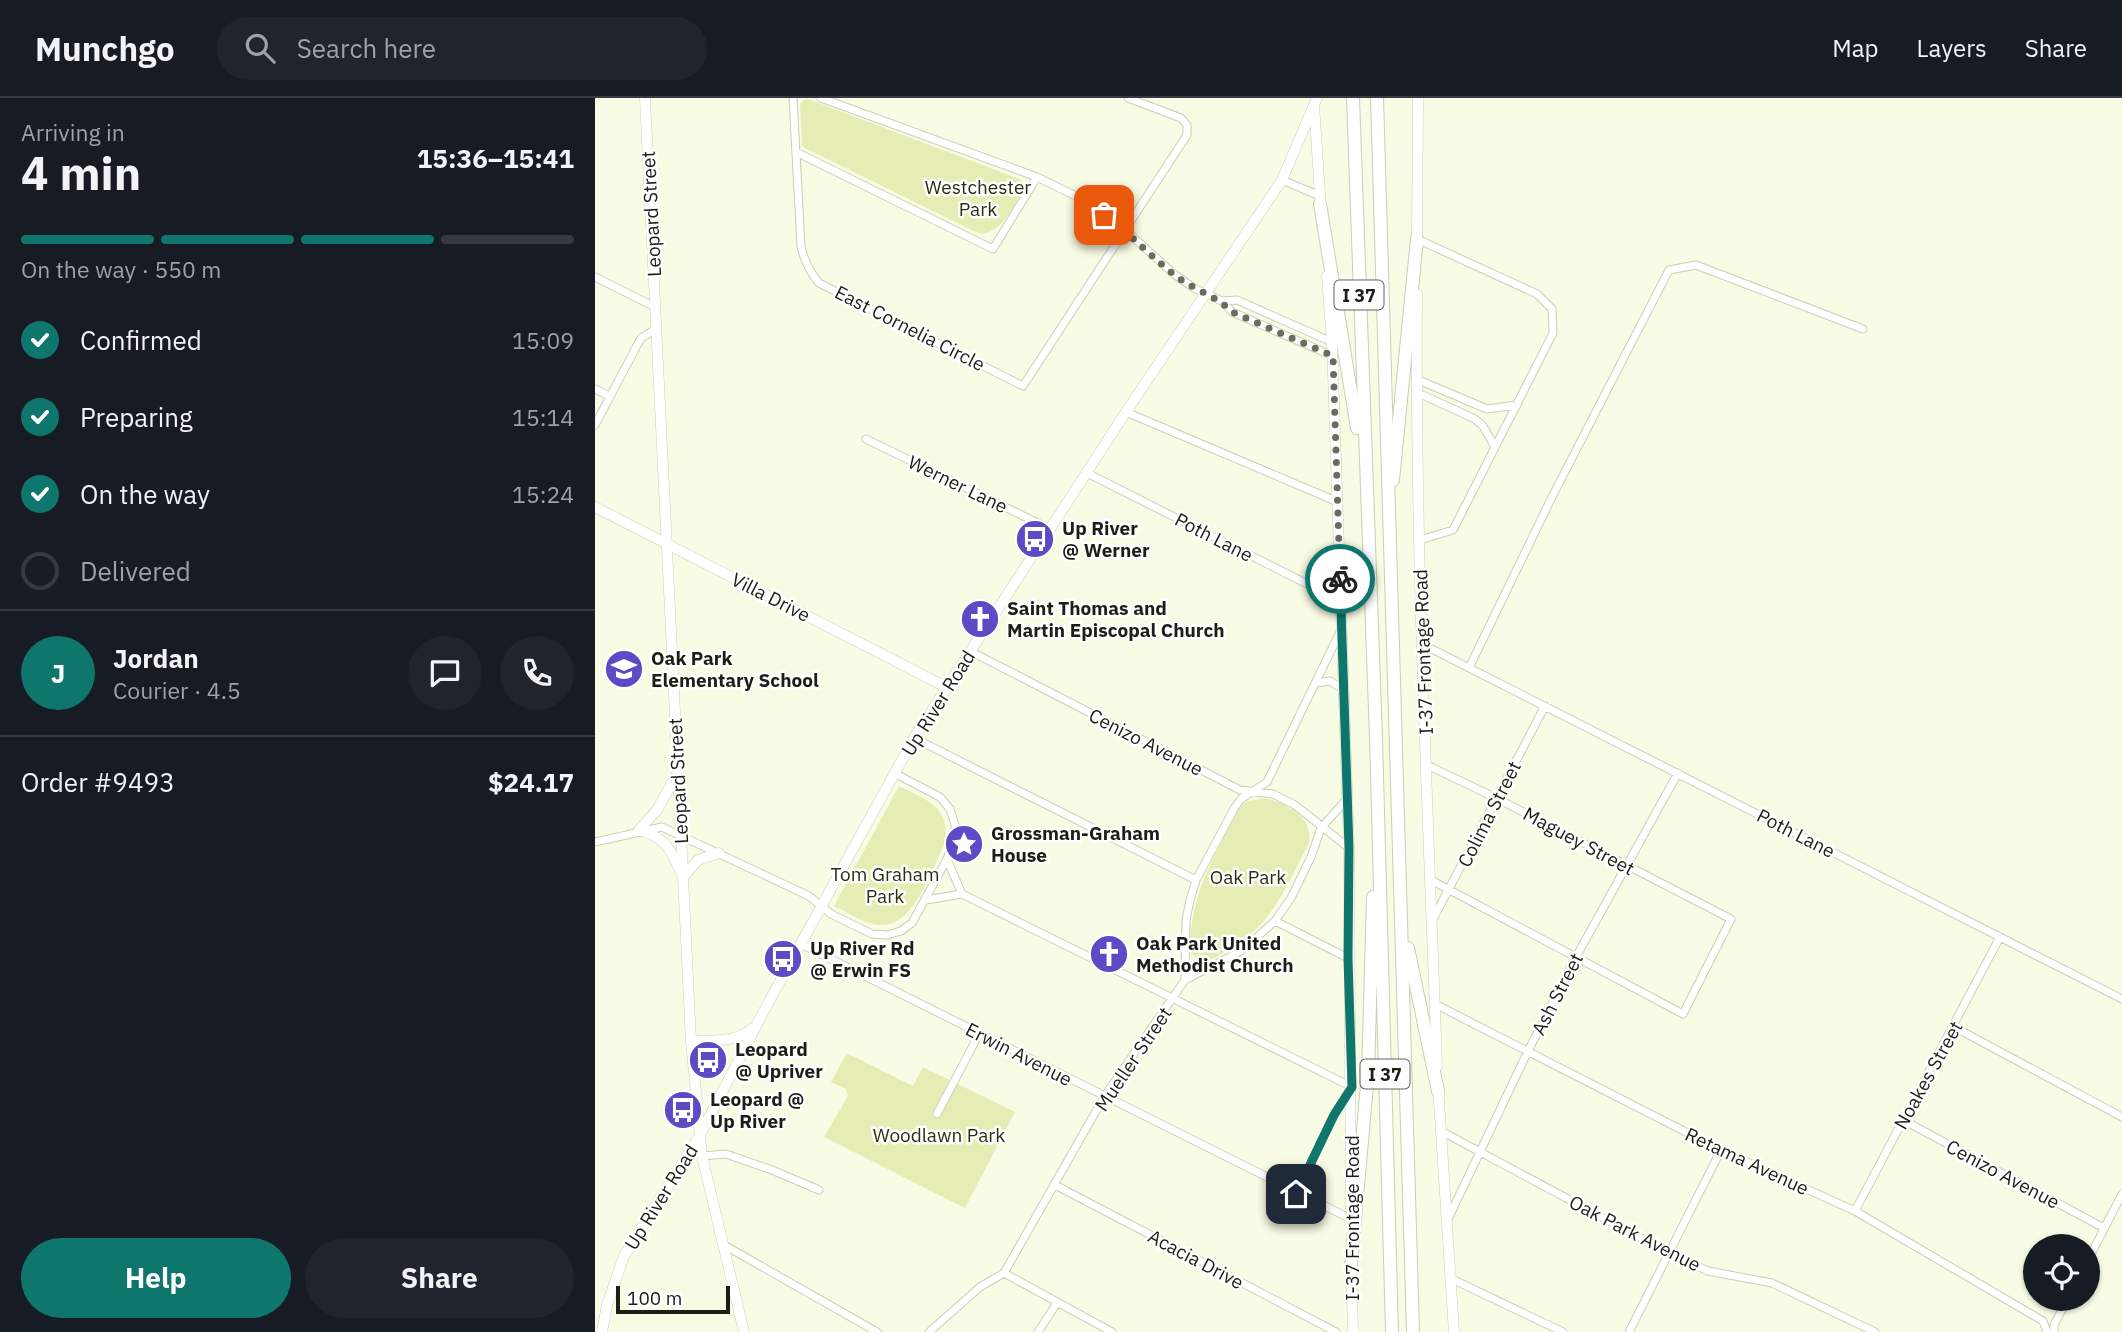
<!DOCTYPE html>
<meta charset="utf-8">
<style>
body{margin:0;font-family:"IBM Plex Sans",sans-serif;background:#20242c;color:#f1f3f6;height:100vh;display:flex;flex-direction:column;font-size:26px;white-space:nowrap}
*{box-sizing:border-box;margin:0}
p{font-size:23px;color:#9ea1a6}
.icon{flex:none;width:38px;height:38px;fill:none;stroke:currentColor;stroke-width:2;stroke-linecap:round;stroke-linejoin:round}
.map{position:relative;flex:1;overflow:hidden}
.drawer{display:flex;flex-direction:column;background:#171b24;width:595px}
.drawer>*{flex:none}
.fabs{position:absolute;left:1428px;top:1136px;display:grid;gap:14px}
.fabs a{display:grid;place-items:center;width:77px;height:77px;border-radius:50%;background:#171b24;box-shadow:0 2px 5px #0004;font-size:35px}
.scale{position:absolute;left:21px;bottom:18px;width:114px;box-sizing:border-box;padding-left:7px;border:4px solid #1d1e16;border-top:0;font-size:19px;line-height:24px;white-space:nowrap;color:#1d1e16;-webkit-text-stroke:5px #fff;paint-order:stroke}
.pin{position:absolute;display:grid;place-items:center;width:60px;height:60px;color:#fff;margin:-30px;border-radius:14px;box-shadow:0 4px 10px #0006}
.courier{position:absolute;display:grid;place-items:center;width:70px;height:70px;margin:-35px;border:5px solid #0f766e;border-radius:50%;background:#fff;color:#222;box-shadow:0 2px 9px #0007}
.headline em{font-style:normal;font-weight:700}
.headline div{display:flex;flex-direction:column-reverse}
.headline{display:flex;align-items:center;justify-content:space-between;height:119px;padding:0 21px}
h1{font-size:46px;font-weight:700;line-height:52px}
.bar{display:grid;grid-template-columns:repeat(4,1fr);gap:10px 7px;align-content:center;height:84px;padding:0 21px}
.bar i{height:9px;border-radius:5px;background:#363941}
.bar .selected{background:#0f766e}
.bar p{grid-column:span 4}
.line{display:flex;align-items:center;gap:18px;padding:0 21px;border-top:2px solid #363941}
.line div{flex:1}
.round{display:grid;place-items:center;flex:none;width:74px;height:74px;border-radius:37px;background:#20242c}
ol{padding:0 21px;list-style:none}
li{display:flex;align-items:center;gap:21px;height:77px}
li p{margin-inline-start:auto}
li .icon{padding:7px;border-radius:50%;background:#0f766e;color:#fff;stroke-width:4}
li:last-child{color:#9ea1a6}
li i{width:38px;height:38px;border:4px solid #363941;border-radius:50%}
.button{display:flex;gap:14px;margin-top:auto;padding:14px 21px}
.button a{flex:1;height:80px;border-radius:42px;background:#0f766e;color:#fff;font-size:28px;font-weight:700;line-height:80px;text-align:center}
.button a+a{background:#20242c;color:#f1f3f6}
header{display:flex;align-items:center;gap:42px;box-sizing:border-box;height:98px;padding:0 35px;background:#171b24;border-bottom:2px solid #363941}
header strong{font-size:33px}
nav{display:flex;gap:38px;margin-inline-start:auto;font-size:24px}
.search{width:490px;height:63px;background:#20242c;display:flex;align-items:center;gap:18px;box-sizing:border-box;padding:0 24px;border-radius:38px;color:#9ea1a6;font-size:26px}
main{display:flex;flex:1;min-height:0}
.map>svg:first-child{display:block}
</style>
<header>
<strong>Munchgo</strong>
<div class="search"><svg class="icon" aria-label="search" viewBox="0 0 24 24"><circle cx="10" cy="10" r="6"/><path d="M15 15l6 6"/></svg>Search here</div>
<nav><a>Map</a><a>Layers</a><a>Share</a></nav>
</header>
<main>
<section class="drawer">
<div class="headline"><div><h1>4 min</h1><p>Arriving in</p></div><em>15:36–15:41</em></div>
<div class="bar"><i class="selected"></i><i class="selected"></i><i class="selected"></i><i></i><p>On the way · 550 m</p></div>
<ol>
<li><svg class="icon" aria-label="check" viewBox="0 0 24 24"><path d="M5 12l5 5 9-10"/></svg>Confirmed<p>15:09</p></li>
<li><svg class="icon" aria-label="check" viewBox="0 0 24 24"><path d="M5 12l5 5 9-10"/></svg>Preparing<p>15:14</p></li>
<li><svg class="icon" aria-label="check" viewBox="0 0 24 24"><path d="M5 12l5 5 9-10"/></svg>On the way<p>15:24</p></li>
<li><i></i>Delivered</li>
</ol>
<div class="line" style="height:126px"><b class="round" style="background:#0f766e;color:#fff">J</b><div><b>Jordan</b><p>Courier · 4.5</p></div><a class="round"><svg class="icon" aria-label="chat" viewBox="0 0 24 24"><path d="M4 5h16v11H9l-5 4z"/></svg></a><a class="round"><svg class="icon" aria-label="phone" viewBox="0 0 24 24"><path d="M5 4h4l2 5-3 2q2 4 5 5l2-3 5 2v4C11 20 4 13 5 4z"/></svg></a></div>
<div class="line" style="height:91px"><div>Order #9493</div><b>$24.17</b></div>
<div class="button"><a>Help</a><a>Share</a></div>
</section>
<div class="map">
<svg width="1527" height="1234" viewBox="0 0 1527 1234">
<rect width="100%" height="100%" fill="#f9fce4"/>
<path fill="#e5ecb4" d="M213 1 424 81 430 86 429 91C417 109 407 135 385 136L210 50 207 47 205 6 209 2Z
M304 688C330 701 356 709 350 745 337 770 319 830 285 827 269 826 253 814 239 808Z
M669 700C691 705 721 719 713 747 690 791 676 830 629 854 621 859 614 864 604 863L595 854C595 795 618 762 644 711L651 704Z
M252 955 318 988 328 969 420 1014 370 1110 229 1039 253 998 251 991 236 984Z"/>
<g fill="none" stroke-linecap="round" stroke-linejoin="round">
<g stroke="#cbceb7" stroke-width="9">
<path id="street" d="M198 0 206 148C209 163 214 173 224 185L428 288 592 37V27L586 20 533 0
M226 0 442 79 489 102 529 131 579 176 599 190 627 203 637 214 738 258
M201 54 398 151 442 79
M687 82 725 98
M822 141 942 196 957 211 958 235 858 432 825 442
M0 179 60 209
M627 203 642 202 737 244
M821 281 892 311 922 307
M0 291 14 298
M821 294 880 321 888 328 900 349
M531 314 743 404
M0 327 46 240 61 231
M271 341 455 431
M492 375 746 503
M827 546 1527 901
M375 553 645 692 678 696 700 707 754 750
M874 570 957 399 1074 172 1101 167 1268 231
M721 585 735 583 749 592
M319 640 601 782
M832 667 901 700 1136 821 1088 916 834 781
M0 744 67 729 214 798 236 816 277 836 292 837 306 833 317 825 352 761 360 741V727L355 711 345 699 299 675
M352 761 367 796 757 989 739 1017 701 1096
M331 802 367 796
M680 823 753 860
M837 823 950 608
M206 846 756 1121
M590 882 591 822 595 802 601 782 640 709 646 701 672 684 746 532
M840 906 1126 1052 1260 1113 1448 1223 1452 1234
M1359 929 1527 1019
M342 1016 384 936
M1308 1022 1509 1130
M846 1033 1074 1155 1113 1173 1177 1185 1280 1234
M107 1058 131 1056 177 1072 224 1092
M460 1087 741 1234
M1260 1113 1405 839
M853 1121 933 953 981 859 1083 675
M129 1147 282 1234
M1493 1162 1527 1096
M409 1175 517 1234
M857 1181 968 1234
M334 1234 385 1189 409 1175 509 999 590 882 646 853 680 823 696 800 716 759 726 730 752 701
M443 1234 462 1205
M1034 1234 1126 1052
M1459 1234V1227L1473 1200"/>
</g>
<g stroke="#cbceb7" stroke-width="11">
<path id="secondary" d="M50 0 96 943 107 1058 149 1234
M719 7 726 111
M822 146 823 0
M732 178 737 244 754 750 756 1111
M822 196C820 453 833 711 842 968
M0 409 351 589
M82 676 62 712 44 732C73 740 76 753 88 779L103 762 124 755
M96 943C116 942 142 945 158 930
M843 987 859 1234
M756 1161 758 1234
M7 1234 12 1207 29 1158 105 1037 171 909 319 640 531 314 687 82 722 0"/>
</g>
<g stroke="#cbceb7" stroke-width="14">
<path id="highway" d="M758 0 781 640 797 1234
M782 0 818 1234
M725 106 762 330
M798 382 822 141
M813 850 843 993
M756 1166 773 976 778 799"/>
</g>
<use href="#street" stroke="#fff" stroke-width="7"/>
<use href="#secondary" stroke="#fff" stroke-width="10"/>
<use href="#highway" stroke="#fff" stroke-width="12"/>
</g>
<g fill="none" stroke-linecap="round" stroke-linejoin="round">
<path stroke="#6a6c5e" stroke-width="7" stroke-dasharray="0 12.6" d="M509 117C535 135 556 159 581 178 599 192 622 198 637 214L738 258 745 481"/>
<path stroke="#0f766e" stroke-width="9" d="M701 1096 739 1017 757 989 753 860 754 750 745 481"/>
</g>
<defs>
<g id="bus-disc" transform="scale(2.0125)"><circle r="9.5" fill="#5c4bc4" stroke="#fff"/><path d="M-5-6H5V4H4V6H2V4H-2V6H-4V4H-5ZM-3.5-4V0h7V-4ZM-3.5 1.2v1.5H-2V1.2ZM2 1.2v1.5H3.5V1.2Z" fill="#fff"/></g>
<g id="church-disc" transform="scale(2.0125)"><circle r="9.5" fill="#5c4bc4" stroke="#fff"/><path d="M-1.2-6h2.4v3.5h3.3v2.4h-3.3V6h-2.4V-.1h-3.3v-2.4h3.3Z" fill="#fff"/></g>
<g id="school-disc" transform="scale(2.0125)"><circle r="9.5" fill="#5c4bc4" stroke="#fff"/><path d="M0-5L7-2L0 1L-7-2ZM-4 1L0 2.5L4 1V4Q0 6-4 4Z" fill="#fff"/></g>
<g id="sight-disc" transform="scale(2.0125)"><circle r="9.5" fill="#5c4bc4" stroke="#fff"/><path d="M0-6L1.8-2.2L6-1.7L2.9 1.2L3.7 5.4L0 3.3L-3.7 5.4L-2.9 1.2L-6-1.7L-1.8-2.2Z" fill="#fff"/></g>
</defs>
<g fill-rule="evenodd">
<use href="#bus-disc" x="440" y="441"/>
<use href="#church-disc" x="385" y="521"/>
<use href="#school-disc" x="29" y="571"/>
<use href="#sight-disc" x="369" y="746"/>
<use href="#church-disc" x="514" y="856"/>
<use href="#bus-disc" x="188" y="861"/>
<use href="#bus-disc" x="113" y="962"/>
<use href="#bus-disc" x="88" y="1012"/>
</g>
<g text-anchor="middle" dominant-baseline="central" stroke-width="5" stroke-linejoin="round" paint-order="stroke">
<g fill="#fff" stroke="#61625c" stroke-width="2">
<rect x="739.5" y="182.5" width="49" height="29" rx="5"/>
<rect x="765.5" y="961.5" width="49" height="29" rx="5"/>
</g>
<g font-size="18" font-weight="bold" fill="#1d1e16">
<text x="764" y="197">I 37</text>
<text x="790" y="976">I 37</text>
</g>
<g font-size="19" fill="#2c2f0f" stroke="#fff">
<text x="383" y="89">Westchester<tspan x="383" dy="22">Park</tspan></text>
<text x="290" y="776">Tom Graham<tspan x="290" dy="22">Park</tspan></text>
<text x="653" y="779">Oak Park</text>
<text x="344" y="1037">Woodlawn Park</text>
</g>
<g font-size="19" fill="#1d1e16" stroke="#fff">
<text transform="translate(56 116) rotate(-93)">Leopard Street</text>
<text transform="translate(315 230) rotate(27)">East Cornelia Circle</text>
<text transform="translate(363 386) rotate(26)">Werner Lane</text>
<text transform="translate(619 439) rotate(27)">Poth Lane</text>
<text transform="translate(176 499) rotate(27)">Villa Drive</text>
<text transform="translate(828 554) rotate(-92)">I-37 Frontage Road</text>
<text transform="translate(343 605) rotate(-58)">Up River Road</text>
<text transform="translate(551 644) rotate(27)">Cenizo Avenue</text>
<text transform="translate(83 683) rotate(-93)">Leopard Street</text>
<text transform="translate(894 716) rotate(-63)">Colima Street</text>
<text transform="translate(1201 735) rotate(27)">Poth Lane</text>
<text transform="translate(984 743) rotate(28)">Maguey Street</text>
<text transform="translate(962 896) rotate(-63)">Ash Street</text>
<text transform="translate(424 956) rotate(27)">Erwin Avenue</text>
<text transform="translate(538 961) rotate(-56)">Mueller Street</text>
<text transform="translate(1333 977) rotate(-61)">Noakes Street</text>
<text transform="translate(1152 1063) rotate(25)">Retama Avenue</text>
<text transform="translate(1408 1076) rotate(28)">Cenizo Avenue</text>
<text transform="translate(66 1099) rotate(-58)">Up River Road</text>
<text transform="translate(757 1120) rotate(-90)">I-37 Frontage Road</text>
<text transform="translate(1040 1135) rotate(27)">Oak Park Avenue</text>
<text transform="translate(601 1161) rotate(28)">Acacia Drive</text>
</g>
<g font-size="19" font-weight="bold" fill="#1d1e16" stroke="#fff" text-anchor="start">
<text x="467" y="430">Up River<tspan x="467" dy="22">@ Werner</tspan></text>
<text x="412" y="510">Saint Thomas and<tspan x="412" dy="22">Martin Episcopal Church</tspan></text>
<text x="56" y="560">Oak Park<tspan x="56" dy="22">Elementary School</tspan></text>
<text x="396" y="735">Grossman-Graham<tspan x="396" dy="22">House</tspan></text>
<text x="541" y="845">Oak Park United<tspan x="541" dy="22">Methodist Church</tspan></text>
<text x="215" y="850">Up River Rd<tspan x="215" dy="22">@ Erwin FS</tspan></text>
<text x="140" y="951">Leopard<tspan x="140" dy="22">@ Upriver</tspan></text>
<text x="115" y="1001">Leopard @<tspan x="115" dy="22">Up River</tspan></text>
</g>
</g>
</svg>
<div class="fabs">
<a><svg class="icon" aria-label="locate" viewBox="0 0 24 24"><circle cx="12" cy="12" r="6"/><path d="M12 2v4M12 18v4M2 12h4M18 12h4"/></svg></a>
</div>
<div class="scale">100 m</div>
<div class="pin" style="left:509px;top:117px;background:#ea580c"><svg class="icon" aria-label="bag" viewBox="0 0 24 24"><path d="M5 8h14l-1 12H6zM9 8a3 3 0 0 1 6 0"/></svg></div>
<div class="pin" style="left:701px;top:1096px;background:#1f2937"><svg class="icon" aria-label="home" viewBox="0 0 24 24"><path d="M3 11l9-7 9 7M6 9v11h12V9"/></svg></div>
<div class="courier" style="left:745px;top:481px"><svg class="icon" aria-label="bike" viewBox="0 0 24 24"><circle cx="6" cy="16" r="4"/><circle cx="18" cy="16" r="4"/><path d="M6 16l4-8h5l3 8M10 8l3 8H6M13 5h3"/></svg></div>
</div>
</main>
